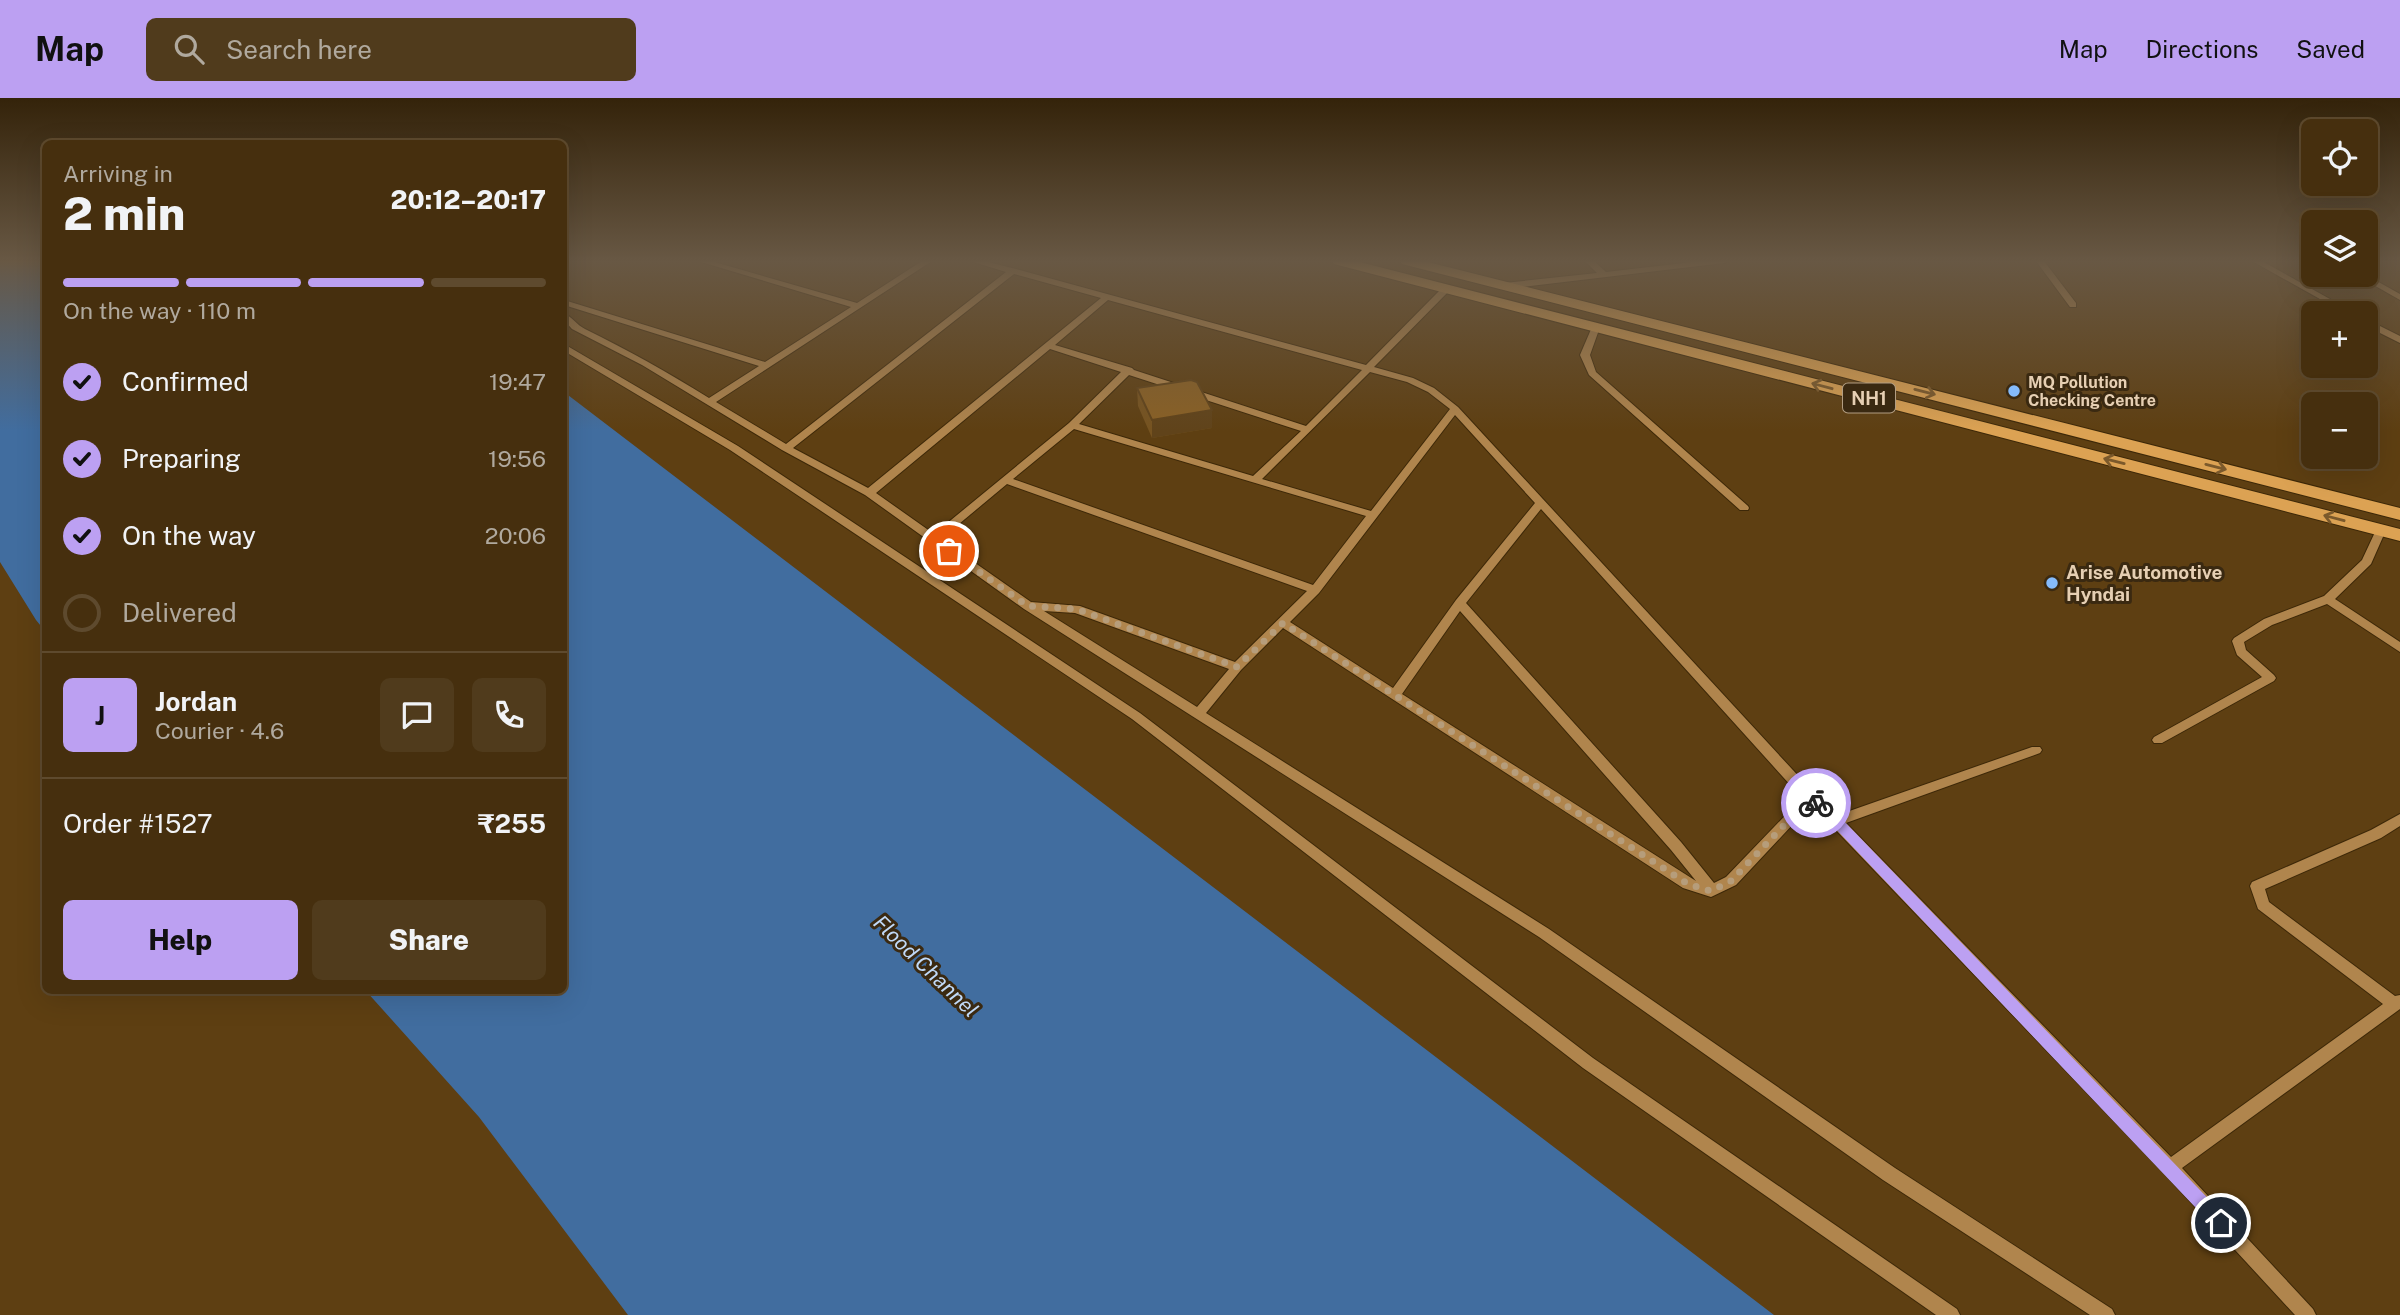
<!DOCTYPE html>
<meta charset="utf-8">
<style>
body{margin:0;font-family:"Public Sans",sans-serif;background:#503b1c;color:#f1f3f6;height:100vh;display:flex;flex-direction:column;font-size:26px;white-space:nowrap}
*{box-sizing:border-box;margin:0}
p{font-size:23px;color:#b0a99e}
.icon{flex:none;width:38px;height:38px;fill:none;stroke:currentColor;stroke-width:2;stroke-linecap:round;stroke-linejoin:round}
.map{position:relative;flex:1;overflow:hidden}
.sheet{position:absolute;left:42px;top:42px;width:525px;height:854px;display:flex;flex-direction:column;background:#462f0e;border-radius:10px;box-shadow:0 7px 28px #0002,0 0 0 2px #5e4a2e}
.sheet>*{flex:none}
.fabs{position:absolute;left:2301px;top:21px;display:grid;gap:14px}
.fabs a{display:grid;place-items:center;width:77px;height:77px;border-radius:10px;background:#462f0e;box-shadow:0 7px 28px #0002,0 0 0 2px #5e4a2e;font-size:35px}
.pin{position:absolute;display:grid;place-items:center;width:60px;height:60px;color:#fff;margin:-30px;border:4px solid #fff;border-radius:50%;box-shadow:0 2px 7px #0007}
.courier{position:absolute;display:grid;place-items:center;width:70px;height:70px;margin:-35px;border:5px solid #bca0f2;border-radius:50%;background:#fff;color:#222;box-shadow:0 2px 9px #0007}
.head em{font-style:normal;font-weight:800}
.head div{display:flex;flex-direction:column-reverse}
.head{display:flex;align-items:center;justify-content:space-between;height:119px;padding:0 21px}
h1{font-size:46px;font-weight:800;line-height:52px}
.bar{display:grid;grid-template-columns:repeat(4,1fr);gap:10px 7px;align-content:center;height:84px;padding:0 21px}
.bar i{height:9px;border-radius:5px;background:#5e4a2e}
.bar .selected{background:#bca0f2}
.bar p{grid-column:span 4}
.line{display:flex;align-items:center;gap:18px;padding:0 21px;border-top:2px solid #5e4a2e}
.line div{flex:1}
.round{display:grid;place-items:center;flex:none;width:74px;height:74px;border-radius:10px;background:#503b1c}
ol{padding:0 21px;list-style:none}
li{display:flex;align-items:center;gap:21px;height:77px}
li p{margin-inline-start:auto}
li .icon{padding:7px;border-radius:50%;background:#bca0f2;color:#111;stroke-width:4}
li:last-child{color:#b0a99e}
li i{width:38px;height:38px;border:4px solid #5e4a2e;border-radius:50%}
.action{display:flex;gap:14px;margin-top:auto;padding:14px 21px}
.action a{flex:1;height:80px;border-radius:10px;background:#bca0f2;color:#111;font-size:28px;font-weight:800;line-height:80px;text-align:center}
.action a+a{background:#503b1c;color:#f1f3f6}
header{display:flex;align-items:center;gap:42px;box-sizing:border-box;height:98px;padding:0 35px;background:#bca0f2;color:#111}
header strong{font-size:33px}
nav{display:flex;gap:38px;margin-inline-start:auto;font-size:24px}
.search{width:490px;height:63px;background:#503b1c;display:flex;align-items:center;gap:18px;box-sizing:border-box;padding:0 24px;border-radius:10px;color:#b0a99e;font-size:26px}
.map>svg:first-child{display:block}
</style>
<header>
<strong>Map</strong>
<div class="search"><svg class="icon" aria-label="search" viewBox="0 0 24 24"><circle cx="10" cy="10" r="6"/><path d="M15 15l6 6"/></svg>Search here</div>
<nav><a>Map</a><a>Directions</a><a>Saved</a></nav>
</header>
<div class="map">
<svg width="2400" height="1217" viewBox="0 0 2400 1217">
<rect width="100%" height="100%" fill="#5e3f12"/>
<path fill="#416d9f" d="M0 163H45V533L36 522 0 464Z
M564 294 1774 1217H628L479 1019 366 893 564 892Z"/>
<g fill="none" stroke-linecap="round" stroke-linejoin="round">
<g stroke="#3d2808" stroke-width="2">
<path id="minor" d="M698 163H711L857 205 922 163H932L716 304 786 346 1006 174 970 163H984L1016 171 1366 267 1443 189H1449V193L1374 269 1413 280 1434 290 1458 309 1815 696 1838 717 2032 649H2040L2042 652 2040 655 1846 725 2171 1059 2383 906 2258 811 2250 788 2252 784 2371 732 2400 716V728L2381 740 2265 791 2269 804 2395 898 2400 897V911L2182 1070 2313 1211 2316 1217H2295L2164 1075 1831 727 1810 708 1736 787 1711 799 1683 790 1283 530 1241 572 1206 615 1549 831 1895 1070 2112 1211 2115 1217H2090L1883 1082 1539 839 1024 511 865 397 782 352 642 267 572 231 564 222V215C572 219 577 227 585 231 628 252 669 275 709 300L759 268 564 207V202L765 264 851 209ZM1014 176 1101 200 868 390 793 350ZM1108 202 1362 272 1306 328 1134 272 1132 270 1055 247ZM1050 251 1121 274 1069 325 934 436 876 395ZM1370 274 1407 284 1428 294 1450 311 1371 413 1262 381ZM1129 277 1301 333 1253 378 1079 326ZM1455 317 1535 405 1456 502 1393 590 1290 524 1319 495ZM1074 331 1366 418 1313 487 1013 381ZM1007 386 1307 493 1235 564 1080 508 1031 504 941 441ZM1541 411 1802 700 1726 779 1714 785 1681 744 1466 505ZM1044 513 1075 515 1229 571 1197 609ZM1460 513 1671 752 1696 783 1402 596Z
M1585 163H1594L1606 174 1701 163H1728L1724 165 1504 191 1500 188 1504 185 1597 175Z
M2036 163H2044L2076 205V209H2070Z
M2252 163H2262L2355 215H2345Z
M2356 177H2366L2400 196V202Z
M2366 221 2400 238V245L2366 228Z
M1596 226 1600 229 1590 257 1596 274 1748 408 1749 410 1748 412H1740L1589 277 1580 257 1592 229Z
M564 246 738 348 1140 615 1593 960 1957 1211 1960 1217H1936L1583 970 1132 621 730 352 564 253Z
M2381 429 2386 432 2371 466 2335 501 2400 544V554L2327 506 2272 527 2244 544 2246 552 2274 577 2276 580 2274 583 2162 645H2154L2152 642 2154 639 2262 579 2237 557 2232 543 2234 540 2264 521 2324 498 2362 462 2376 432Z"/>
</g>
<g stroke="#3d2808" stroke-width="2">
<path id="highway" d="M1332 163H1356L2400 431V443L1334 166Z
M1400 163H1424L2400 410V422L1402 166Z"/>
</g>
<use href="#minor" fill="#b0854d" fill-rule="evenodd"/>
<use href="#highway" fill="#dca253" fill-rule="evenodd"/>
</g>
<path fill="#765320" d="M1137 290 1212 312V330L1152 340 1138 308Z"/>
<path fill="#60431a" d="M1212 312V330L1152 340V322Z"/>
<path fill="#896025" stroke="#60431a" stroke-width="2" d="M1191 282 1197 284 1212 312 1152 322 1137 290Z"/>
<defs><path id="oneway-shaft" d="M-6 0H5M1.5-3L5.5 0L1.5 3" fill="none" stroke-width="1.6" stroke-linecap="round" stroke-linejoin="round" transform="scale(1.75)"/></defs>
<g stroke="#7b592b">
<use href="#oneway-shaft" transform="translate(1822 288) rotate(-165)"/>
<use href="#oneway-shaft" transform="translate(1925 294) rotate(14)"/>
<use href="#oneway-shaft" transform="translate(2114 363) rotate(-166)"/>
<use href="#oneway-shaft" transform="translate(2216 369) rotate(14)"/>
<use href="#oneway-shaft" transform="translate(2334 420) rotate(-165)"/>
</g>
<linearGradient id="sky" x2="0" y2="1"><stop stop-color="#34230a"/><stop offset="0.49" stop-color="#685844"/><stop offset="1" stop-color="#685844" stop-opacity="0"/></linearGradient>
<rect width="2400" height="333" fill="url(#sky)"/>
<path fill="#bca0f2" d="M1816 700 1841 720 2226 1119 2229 1125 2226 1130 2221 1132 2215 1130 1832 727 1812 708V702Z"/>
<g fill="none" stroke-linecap="round" stroke-linejoin="round">
<path stroke="#b69d7b" stroke-width="7" stroke-dasharray="0 12.6" d="M949 453 1028 508 1076 511 1237 569 1283 525 1688 786 1711 793 1731 783 1810 700 1816 705"/>
</g>
<g fill="#85bbfb" stroke="#3a2911" stroke-width="2.5">
<circle cx="2014" cy="293" r="7"/>
<circle cx="2052" cy="485" r="7"/>
</g>
<g text-anchor="middle" dominant-baseline="central" stroke-width="6" stroke-linejoin="round" paint-order="stroke">
<g font-size="16" font-weight="bold" fill="#e6cfb3" stroke="#3a2911" text-anchor="start">
<text x="2028" y="284">MQ Pollution<tspan x="2028" dy="18">Checking Centre</tspan></text>
</g>
<rect fill="#3a2911" stroke="#b29d82" stroke-width="2" x="1843" y="285.5" width="52" height="29" rx="5"/>
<g font-size="18" font-weight="bold" fill="#e6cfb3">
<text x="1869" y="300">NH1</text>
</g>
<g font-size="19" font-weight="bold" fill="#e6cfb3" stroke="#3a2911" text-anchor="start">
<text x="2066" y="474">Arise Automotive<tspan x="2066" dy="22">Hyndai</tspan></text>
</g>
<g font-size="21" font-style="italic" fill="#c0d9f7" stroke="#3a2911">
<text transform="translate(926 868) rotate(44)">Flood Channel</text>
</g>
</g>
</svg>
<div class="fabs">
<a><svg class="icon" aria-label="locate" viewBox="0 0 24 24"><circle cx="12" cy="12" r="6"/><path d="M12 2v4M12 18v4M2 12h4M18 12h4"/></svg></a>
<a><svg class="icon" aria-label="layers" viewBox="0 0 24 24"><path d="M12 4l9 5-9 5-9-5zM3 14l9 5 9-5"/></svg></a>
<a>+</a>
<a>−</a>
</div>
<div class="pin" style="left:949px;top:453px;background:#ea580c"><svg class="icon" aria-label="bag" viewBox="0 0 24 24"><path d="M5 8h14l-1 12H6zM9 8a3 3 0 0 1 6 0"/></svg></div>
<div class="pin" style="left:2221px;top:1125px;background:#1f2937"><svg class="icon" aria-label="home" viewBox="0 0 24 24"><path d="M3 11l9-7 9 7M6 9v11h12V9"/></svg></div>
<div class="courier" style="left:1816px;top:705px"><svg class="icon" aria-label="bike" viewBox="0 0 24 24"><circle cx="6" cy="16" r="4"/><circle cx="18" cy="16" r="4"/><path d="M6 16l4-8h5l3 8M10 8l3 8H6M13 5h3"/></svg></div>
<section class="sheet">
<div class="head"><div><h1>2 min</h1><p>Arriving in</p></div><em>20:12–20:17</em></div>
<div class="bar"><i class="selected"></i><i class="selected"></i><i class="selected"></i><i></i><p>On the way · 110 m</p></div>
<ol>
<li><svg class="icon" aria-label="check" viewBox="0 0 24 24"><path d="M5 12l5 5 9-10"/></svg>Confirmed<p>19:47</p></li>
<li><svg class="icon" aria-label="check" viewBox="0 0 24 24"><path d="M5 12l5 5 9-10"/></svg>Preparing<p>19:56</p></li>
<li><svg class="icon" aria-label="check" viewBox="0 0 24 24"><path d="M5 12l5 5 9-10"/></svg>On the way<p>20:06</p></li>
<li><i></i>Delivered</li>
</ol>
<div class="line" style="height:126px"><b class="round" style="background:#bca0f2;color:#111">J</b><div><b>Jordan</b><p>Courier · 4.6</p></div><a class="round"><svg class="icon" aria-label="chat" viewBox="0 0 24 24"><path d="M4 5h16v11H9l-5 4z"/></svg></a><a class="round"><svg class="icon" aria-label="phone" viewBox="0 0 24 24"><path d="M5 4h4l2 5-3 2q2 4 5 5l2-3 5 2v4C11 20 4 13 5 4z"/></svg></a></div>
<div class="line" style="height:91px"><div>Order #1527</div><b>₹255</b></div>
<div class="action"><a>Help</a><a>Share</a></div>
</section>
</div>
